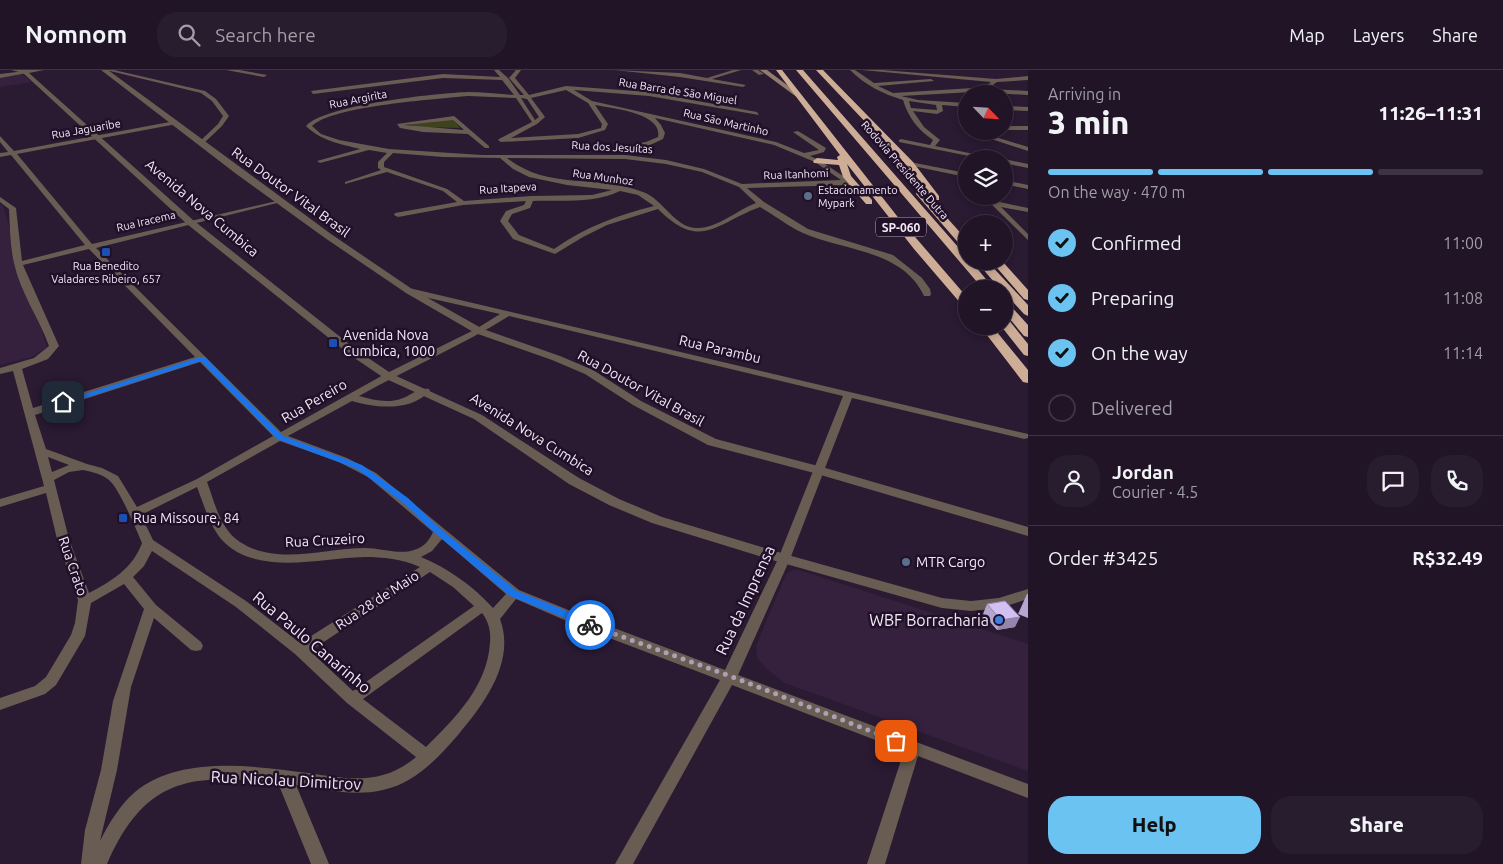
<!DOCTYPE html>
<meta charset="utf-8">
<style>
body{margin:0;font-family:Ubuntu,sans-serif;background:#281d2e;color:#f1f3f6;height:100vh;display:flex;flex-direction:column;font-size:19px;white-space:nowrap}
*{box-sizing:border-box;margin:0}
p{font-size:16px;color:#a29ea7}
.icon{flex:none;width:28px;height:28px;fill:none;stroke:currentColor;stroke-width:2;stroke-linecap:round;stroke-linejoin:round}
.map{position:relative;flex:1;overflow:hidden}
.sheet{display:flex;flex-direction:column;background:#201426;width:475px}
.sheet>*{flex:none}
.needle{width:32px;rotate:115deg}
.controls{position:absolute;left:958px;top:15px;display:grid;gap:10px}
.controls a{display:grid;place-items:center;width:55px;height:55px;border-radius:50%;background:#201426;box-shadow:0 2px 8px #0003,0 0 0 1px #3d3343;font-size:25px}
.pin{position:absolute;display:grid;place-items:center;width:42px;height:42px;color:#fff;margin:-21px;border-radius:10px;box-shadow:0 2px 8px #0006}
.courier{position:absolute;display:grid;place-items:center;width:50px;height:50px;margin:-25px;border:4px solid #1a73e8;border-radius:50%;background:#fff;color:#222;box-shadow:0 1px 6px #0007}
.head em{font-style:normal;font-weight:800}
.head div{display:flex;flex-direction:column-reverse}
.head{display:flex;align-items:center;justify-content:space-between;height:85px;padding:0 20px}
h1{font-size:32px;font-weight:800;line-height:38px}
.bar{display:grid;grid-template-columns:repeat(4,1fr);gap:8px 5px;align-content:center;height:60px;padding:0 20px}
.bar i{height:6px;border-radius:4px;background:#3d3343}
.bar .active{background:#6bc3f2}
.bar p{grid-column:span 4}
.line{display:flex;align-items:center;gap:12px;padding:0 20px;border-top:1px solid #3d3343}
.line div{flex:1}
.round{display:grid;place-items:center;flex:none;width:52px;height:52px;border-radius:20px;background:#281d2e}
ol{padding:0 20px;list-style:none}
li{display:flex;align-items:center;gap:15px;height:55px}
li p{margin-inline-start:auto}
li .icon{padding:5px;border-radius:50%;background:#6bc3f2;color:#111;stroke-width:4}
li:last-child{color:#a29ea7}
li i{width:28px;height:28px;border:2px solid #3d3343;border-radius:50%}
.cta{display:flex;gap:10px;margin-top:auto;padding:10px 20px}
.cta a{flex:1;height:58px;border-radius:20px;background:#6bc3f2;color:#111;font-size:20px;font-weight:800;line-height:58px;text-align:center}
.cta a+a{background:#281d2e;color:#f1f3f6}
header{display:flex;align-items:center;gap:30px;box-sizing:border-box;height:70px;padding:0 25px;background:#201426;border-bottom:1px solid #3d3343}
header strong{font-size:24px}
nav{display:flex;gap:28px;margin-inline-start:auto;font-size:18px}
.search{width:350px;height:45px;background:#281d2e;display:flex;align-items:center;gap:12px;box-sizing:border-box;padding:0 18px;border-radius:20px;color:#a29ea7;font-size:19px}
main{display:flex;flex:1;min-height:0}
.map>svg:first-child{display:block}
</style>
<header>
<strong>Nomnom</strong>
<div class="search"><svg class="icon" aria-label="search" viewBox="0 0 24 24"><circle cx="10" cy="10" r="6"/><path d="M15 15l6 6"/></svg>Search here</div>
<nav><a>Map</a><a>Layers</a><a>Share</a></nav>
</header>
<main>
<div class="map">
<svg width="1028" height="794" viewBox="0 0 1028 794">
<rect width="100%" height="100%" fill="#2a1a32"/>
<path fill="#35213e" d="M21 3 32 12 0 17V6Z
M0 134 3 136 47 277 32 287 0 295Z
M792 500H799L1028 574V701L785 613 769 601 757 588 756 576 786 504Z"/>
<path fill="#3e431f" d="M452 48 460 58 418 57 406 54Z"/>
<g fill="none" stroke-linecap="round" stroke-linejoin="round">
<path fill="#695c53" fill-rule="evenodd" d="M106 0H114L205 21 216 29 229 46 222 56 203 74H199V72L218 54 223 46 212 31 201 23Z
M226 0H239L267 5 264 7Z
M494 0H499L508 8 520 25H524L509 8 516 0H521L515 8 529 25 566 16 649 22 757 42 759 45 649 26 574 20 592 31 776 72 804 83 819 80 793 62 798 61 826 78 824 82 810 86 819 90 849 110 853 111V113L849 115 747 118 764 132 808 159 893 185 922 208 930 219 931 224 930 226H924C903 180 844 181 803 163 788 156 774 145 760 137 716 153 701 182 658 139L607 155 583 167 555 184 513 169 500 151 506 141 524 135 526 131 463 135 398 147 394 145 395 143 457 132 443 121 387 102 345 114V112L381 100 378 98V92L387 83 369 80 320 93 317 91 360 79C341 74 321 71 306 56 324 35 438 23 468 22 483 22 499 24 514 25L502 10 443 8 313 24 311 21 443 4 500 7ZM566 20 588 33 602 54 601 58 578 64 511 68 537 54 545 47 531 28ZM468 26 516 28 532 52 499 69 498 70 501 72 578 68 605 60 608 54 595 35C611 38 663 43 658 67L646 72 608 79 605 81 606 82 648 76 663 69 665 63 661 55 655 48 774 75 815 92 841 110 742 114 704 99 666 90 625 85H482L389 79 339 70 321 64 312 56C332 36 437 29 468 26ZM521 28 527 29 539 47 535 50ZM393 83 443 87 500 88 513 99 529 107 567 115 612 120 592 125 531 126 464 131 447 119 384 97V92ZM507 88 625 89 666 94 702 102 739 117 756 133C737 140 717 159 696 158 674 157 663 129 643 122 597 104 549 121 507 88ZM620 121 638 125 654 136C618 145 585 157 554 179L519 165 508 151 512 144 530 138 533 131C562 130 594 134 620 121Z
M614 0 680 3 707 8 733 0H741L712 9 746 15 743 17 680 7Z
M752 0H758L764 4 759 5Z
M850 0H855L874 13 931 9 934 11 878 16 893 23 973 18 1028 21V25L973 22 901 26 918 30 966 33V37L942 35 943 41 937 44 913 41 924 57 940 70 935 76 998 89H984L899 72V70L901 69 930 75 933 70C918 60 908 47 903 30 883 24 865 15 850 0ZM909 31 936 35 937 40 911 38Z
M862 0H882L996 9 1028 6V10L997 12 990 17 987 15 991 12Z
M25 1 27 3 0 8V4Z
M1004 36 1028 37V41L1004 40Z
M454 46 489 76V78H485L468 64 423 62 400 58 397 54ZM453 50 464 60 404 55Z
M175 51 177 54 17 84 92 174 281 130V132L96 178 281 362 385 304 476 259 500 244 406 223 405 221 409 218 1028 364V368L1024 369 852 328 790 489 738 605 1028 714V728L918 686 885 794H867L904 681 732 615 633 794H615L720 610 583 558 516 529 500 549C516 592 484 634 458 665 437 689 415 713 383 720 354 727 324 719 296 715L329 794H311L278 713C191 703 145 707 107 794H81L85 760 101 700 113 631 144 539 124 514 91 533 85 566 56 615 45 624 0 640V628L35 616 46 607 71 565 75 553 78 530 57 469 46 423 0 437V429L44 416 13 301 0 304V298L34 288 49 276C39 248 20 222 14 193 10 176 10 157 9 139L0 132V127L16 138 22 191 85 175 11 85 0 87V83L8 82 0 72V66L14 81ZM89 179 195 287 33 338 22 299 48 289 59 276 23 195ZM509 246 843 326 778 489 725 600 593 550 519 520 376 403 347 388 288 366 352 331C377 338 410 342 430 321L429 319C419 317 411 325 403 328 389 334 373 330 359 326 409 298 461 276 509 246ZM200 292 273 366 197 409 137 437 118 406 102 398 87 394 46 379 35 345ZM280 371 339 392 368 407 433 462C429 471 424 477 414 480 400 485 380 478 365 478 325 478 277 496 240 472 220 459 215 433 207 412ZM48 387 69 395 52 402ZM83 400C92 402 102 404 109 410 119 418 136 459 142 473 133 498 112 511 89 523L69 469 54 410 69 402ZM197 417C204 435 209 454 221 469 255 507 320 488 364 487 383 487 402 489 420 497L300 573 246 531 153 470 141 445ZM442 469 506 524 493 538C473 516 448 498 421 487L432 481ZM152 481 236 537 295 584 347 633 416 687C382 716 348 709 308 703 255 696 180 685 135 722 120 735 109 753 100 771L117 700 131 617 154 548 191 580 196 581 201 580 203 576 201 572 156 535 133 507 144 496ZM430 502 453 517 474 536 353 621 310 581ZM482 543C489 552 491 562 490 573 487 617 455 648 426 677L363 629Z
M1004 56H1028V60H1004Z
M976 61H984L989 65 1028 77V81L985 67Z
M1004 89 1028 94V98L1004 93Z
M910 92 966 103V107L908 95V93Z
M1004 110 1028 115V119L1004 114Z
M983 126H990L995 131 1028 138V142L1001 137 1028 164V170Z"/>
<path fill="#695c53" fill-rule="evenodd" d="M11 0H44L29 3 193 150 358 281 392 304 482 345 579 408 619 429 662 447 788 485 942 528 971 531 999 528 1028 519V529L1000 538 971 541 942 538 779 492 652 453 609 435 569 414 474 349 384 308 350 285 187 154 23 3Z
M101 0H108L331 164 412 219 483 259 560 286 593 300 641 331 716 369 822 397 1028 457V466L814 403 708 375 633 335 585 304 552 290 475 263 406 223 325 168 235 103Z"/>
<path fill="#917d6e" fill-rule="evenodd" d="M760 0H767L803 27 798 28Z"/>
<path fill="#cdad96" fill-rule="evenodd" d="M776 0H782L897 146 966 226V236L962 235 914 179 847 94 851 106 872 130V134H866L843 107 839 95 814 93 813 91 817 88 838 90 837 87 840 85Z
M796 0H803L966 186V191H971L994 219H983Z
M816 0H823L913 92 939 126V130H933L907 96Z
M919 119 922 120 966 169V178L962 177 916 124V120Z
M976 191H987L1028 235V246L1024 244 1004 222V219H1000Z
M991 191H1002L1028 220V230L1024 229Z
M1004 232 1008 233 1028 255V267L1024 266 1004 242Z
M1004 248 1008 249 1028 274V286L1024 285 1001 256H1004Z
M980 256H992L1028 300V313L1023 312Z"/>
</g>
<path fill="#b5a5d1" d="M1027 524H1028V548L1018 544Z
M987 534 1015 557 997 560 983 544Z"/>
<path fill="#9386aa" d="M1020 547 1015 557 997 560 1001 550Z"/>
<path fill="#d2c0f3" stroke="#9386aa" d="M1005 531 1020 547 1001 550 987 534Z"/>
<path fill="#1a73e8" d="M200 287H205L283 366 362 395 408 428 442 460 517 521 594 552V557H587L510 526 436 464 402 432 357 399 277 369 201 291 66 334 60 332Z"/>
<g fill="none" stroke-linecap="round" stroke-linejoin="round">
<path stroke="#ada0b3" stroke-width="5" stroke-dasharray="0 9" d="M590 555 730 606 896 671"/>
</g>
<g fill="#5c6f8a" stroke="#201028" stroke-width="2">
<circle cx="808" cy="126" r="5"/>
<circle cx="906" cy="492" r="5"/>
</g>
<g fill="#1a4fb4" stroke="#201028" stroke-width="2">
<rect x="101" y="177" width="10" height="10" rx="2.5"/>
<rect x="328" y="268" width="10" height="10" rx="2.5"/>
<rect x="118" y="443" width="10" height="10" rx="2.5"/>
</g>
<circle fill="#3f7fe0" stroke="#201028" stroke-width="2" cx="999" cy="550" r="5"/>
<g text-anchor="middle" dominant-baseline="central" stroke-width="5" stroke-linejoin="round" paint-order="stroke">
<g font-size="11" fill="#f3e8f8" stroke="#201028">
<text transform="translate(678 21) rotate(9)">Rua Barra de São Miguel</text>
<text transform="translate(358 29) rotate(-11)">Rua Argirita</text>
<text transform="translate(726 52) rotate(13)">Rua São Martinho</text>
<text transform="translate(86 59) rotate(-10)">Rua Jaguaribe</text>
<text transform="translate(612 77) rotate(3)">Rua dos Jesuítas</text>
<text transform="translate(905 100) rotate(49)">Rodovia Presidente Dutra</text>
<text transform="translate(796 104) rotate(-2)">Rua Itanhomi</text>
<text transform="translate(603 107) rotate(8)">Rua Munhoz</text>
<text transform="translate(508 118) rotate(-4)">Rua Itapeva</text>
<text transform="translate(146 151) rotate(-13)">Rua Iracema</text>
</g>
<g font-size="11" fill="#f3e8f8" stroke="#201028" text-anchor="start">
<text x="818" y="120">Estacionamento<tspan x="818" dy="13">Mypark</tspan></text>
<text x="106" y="196" text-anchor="middle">Rua Benedito<tspan x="106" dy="13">Valadares Ribeiro, 657</tspan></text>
</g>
<rect fill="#201028" stroke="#b4a7ba" stroke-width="1" x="876" y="147.5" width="50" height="19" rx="4"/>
<g font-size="12" font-weight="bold" fill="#f3e8f8">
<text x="901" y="157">SP-060</text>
</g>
<g font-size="14" fill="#f3e8f8" stroke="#201028">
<text transform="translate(291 122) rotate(36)">Rua Doutor Vital Brasil</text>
<text transform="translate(202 138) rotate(40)">Avenida Nova Cumbica</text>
<text transform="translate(720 279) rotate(13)">Rua Parambu</text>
<text transform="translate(641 318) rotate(29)">Rua Doutor Vital Brasil</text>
<text transform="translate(314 331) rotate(-30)">Rua Pereiro</text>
<text transform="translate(532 364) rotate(32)">Avenida Nova Cumbica</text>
<text transform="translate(325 470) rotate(-3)">Rua Cruzeiro</text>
<text transform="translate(73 496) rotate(71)">Rua Crato</text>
<text transform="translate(377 530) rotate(-33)">Rua 28 de Maio</text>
</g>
<g font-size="14" fill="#f3e8f8" stroke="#201028" text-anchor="start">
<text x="343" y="265">Avenida Nova<tspan x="343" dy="16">Cumbica, 1000</tspan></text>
<text x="133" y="448">Rua Missoure, 84</text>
<text x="916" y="492">MTR Cargo</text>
</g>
<g font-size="16" fill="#f3e8f8" stroke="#201028">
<text transform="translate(745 530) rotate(-65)">Rua da Imprensa</text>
<text transform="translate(312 572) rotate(40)">Rua Paulo Canarinho</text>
<text transform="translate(286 710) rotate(3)">Rua Nicolau Dimitrov</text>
</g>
<g font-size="16" fill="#f3e8f8" stroke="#201028" text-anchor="end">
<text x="989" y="550">WBF Borracharia</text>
</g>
</g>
</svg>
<div class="controls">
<a><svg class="needle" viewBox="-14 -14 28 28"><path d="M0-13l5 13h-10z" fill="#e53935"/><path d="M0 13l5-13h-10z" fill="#a29ea7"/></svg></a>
<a><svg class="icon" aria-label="layers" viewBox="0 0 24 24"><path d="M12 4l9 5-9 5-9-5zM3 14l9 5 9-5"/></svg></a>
<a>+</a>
<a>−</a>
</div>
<div class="pin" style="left:896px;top:671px;background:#ea580c"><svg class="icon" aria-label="bag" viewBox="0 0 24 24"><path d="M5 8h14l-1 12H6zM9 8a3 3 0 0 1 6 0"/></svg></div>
<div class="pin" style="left:63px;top:332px;background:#1f2937"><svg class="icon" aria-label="home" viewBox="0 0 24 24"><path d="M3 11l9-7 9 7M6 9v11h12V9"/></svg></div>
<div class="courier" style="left:590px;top:555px"><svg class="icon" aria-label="bike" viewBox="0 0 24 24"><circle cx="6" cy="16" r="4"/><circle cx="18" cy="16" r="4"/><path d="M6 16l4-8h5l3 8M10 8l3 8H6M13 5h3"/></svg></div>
</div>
<section class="sheet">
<div class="head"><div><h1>3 min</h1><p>Arriving in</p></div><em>11:26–11:31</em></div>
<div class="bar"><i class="active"></i><i class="active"></i><i class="active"></i><i></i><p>On the way · 470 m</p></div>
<ol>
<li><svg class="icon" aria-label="check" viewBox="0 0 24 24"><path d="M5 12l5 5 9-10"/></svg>Confirmed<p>11:00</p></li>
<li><svg class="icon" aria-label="check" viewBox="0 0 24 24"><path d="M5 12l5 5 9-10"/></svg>Preparing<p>11:08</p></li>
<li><svg class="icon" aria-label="check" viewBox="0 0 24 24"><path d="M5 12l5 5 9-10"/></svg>On the way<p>11:14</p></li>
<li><i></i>Delivered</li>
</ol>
<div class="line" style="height:90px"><a class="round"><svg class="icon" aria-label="person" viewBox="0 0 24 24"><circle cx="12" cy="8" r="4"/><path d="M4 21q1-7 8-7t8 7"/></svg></a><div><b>Jordan</b><p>Courier · 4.5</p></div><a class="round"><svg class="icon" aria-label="chat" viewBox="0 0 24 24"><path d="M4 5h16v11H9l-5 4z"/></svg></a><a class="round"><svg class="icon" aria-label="phone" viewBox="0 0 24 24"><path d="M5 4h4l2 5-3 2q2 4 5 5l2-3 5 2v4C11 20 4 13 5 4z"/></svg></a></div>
<div class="line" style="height:65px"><div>Order #3425</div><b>R$32.49</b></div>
<div class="cta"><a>Help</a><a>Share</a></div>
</section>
</main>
